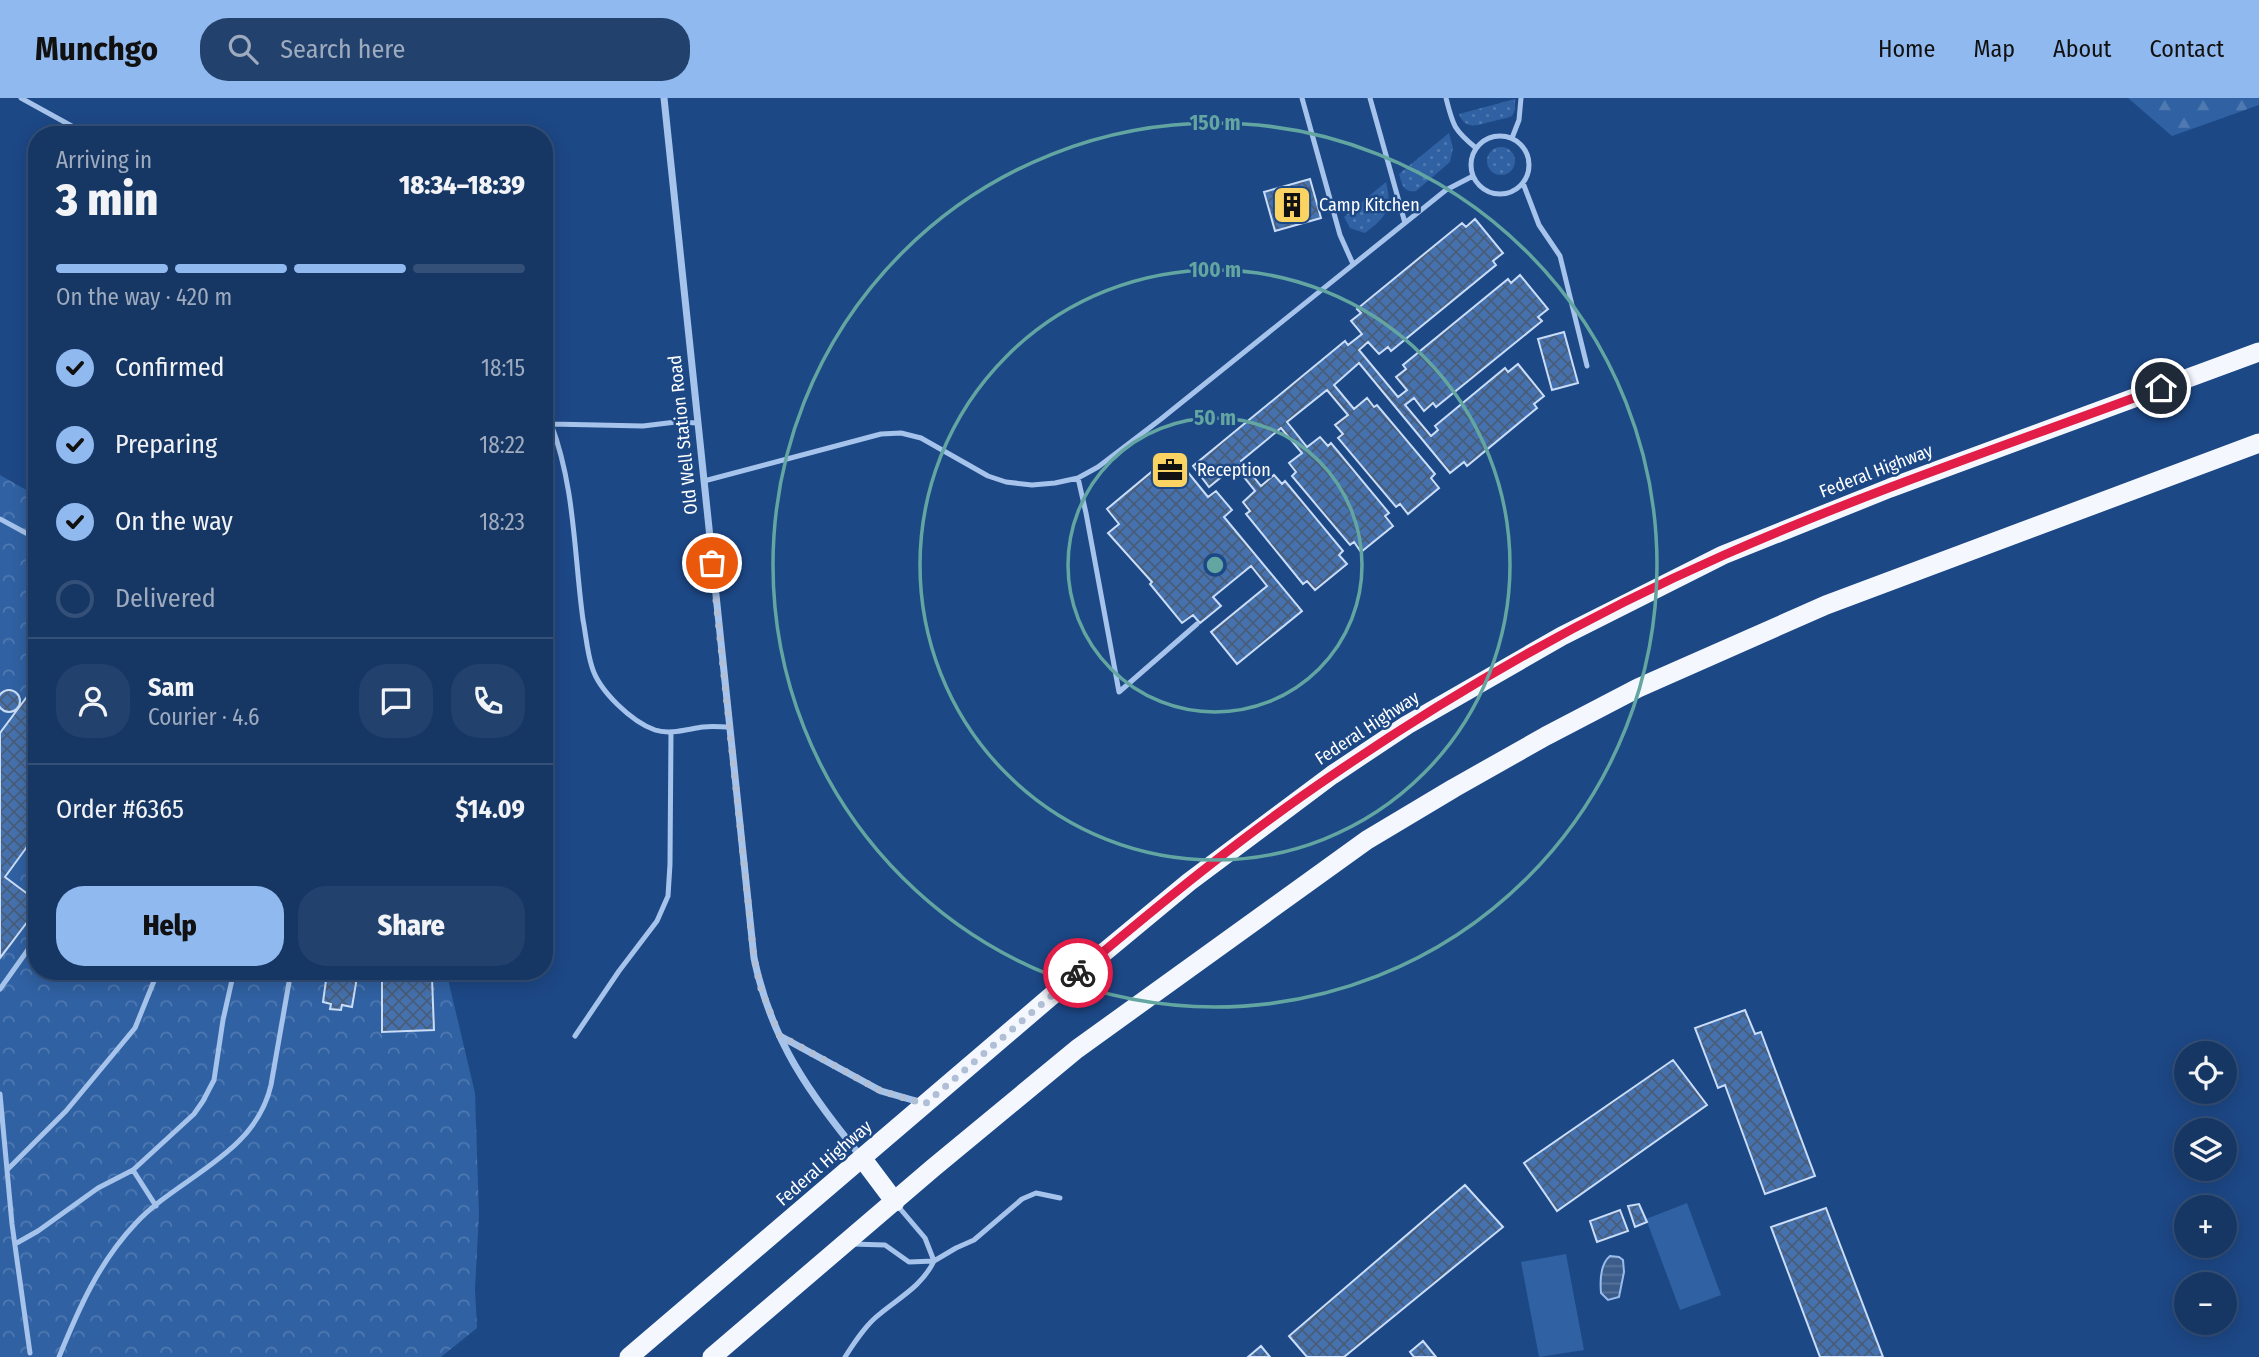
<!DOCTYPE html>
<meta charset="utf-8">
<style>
body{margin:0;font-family:"Fira Sans Condensed",sans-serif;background:#23416d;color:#f1f3f6;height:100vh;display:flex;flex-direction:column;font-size:26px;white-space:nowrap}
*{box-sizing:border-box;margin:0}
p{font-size:23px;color:#9eabbf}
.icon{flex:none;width:38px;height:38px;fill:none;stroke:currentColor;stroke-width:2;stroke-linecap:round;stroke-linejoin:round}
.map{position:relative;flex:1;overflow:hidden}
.side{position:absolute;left:28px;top:28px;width:525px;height:854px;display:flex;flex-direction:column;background:#163664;border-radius:28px;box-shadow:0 4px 18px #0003,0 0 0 2px #355078}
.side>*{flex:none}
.fabs{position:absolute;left:2174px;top:943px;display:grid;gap:14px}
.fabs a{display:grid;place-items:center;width:63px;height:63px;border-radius:50%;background:#163664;box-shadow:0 4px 18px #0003,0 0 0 2px #355078;font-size:35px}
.pin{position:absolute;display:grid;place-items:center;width:60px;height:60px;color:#fff;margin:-30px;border:4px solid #fff;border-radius:50%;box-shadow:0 2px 7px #0007}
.courier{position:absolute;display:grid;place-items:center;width:70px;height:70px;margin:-35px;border:5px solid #e11d48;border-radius:50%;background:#fff;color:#222;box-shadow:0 2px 9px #0007}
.head em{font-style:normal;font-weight:800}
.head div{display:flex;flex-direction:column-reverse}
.head{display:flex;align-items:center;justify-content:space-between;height:119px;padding:0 28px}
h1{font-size:46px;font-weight:800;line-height:52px}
.bar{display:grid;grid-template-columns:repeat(4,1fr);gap:10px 7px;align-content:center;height:84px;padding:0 28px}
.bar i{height:9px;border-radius:5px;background:#355078}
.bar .current{background:#90b9f0}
.bar p{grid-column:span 4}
.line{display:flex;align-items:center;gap:18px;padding:0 28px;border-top:2px solid #355078}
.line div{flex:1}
.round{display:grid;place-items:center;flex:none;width:74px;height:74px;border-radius:28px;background:#23416d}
ol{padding:0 28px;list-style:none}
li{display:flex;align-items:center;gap:21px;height:77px}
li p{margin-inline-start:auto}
li .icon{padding:7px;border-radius:50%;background:#90b9f0;color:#111;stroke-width:4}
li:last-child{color:#9eabbf}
li i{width:38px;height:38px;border:4px solid #355078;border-radius:50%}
.primary-button{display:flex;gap:14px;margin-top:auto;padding:14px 28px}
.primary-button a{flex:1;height:80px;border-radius:28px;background:#90b9f0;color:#111;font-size:28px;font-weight:800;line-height:80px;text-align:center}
.primary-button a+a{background:#23416d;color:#f1f3f6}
header{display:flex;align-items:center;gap:42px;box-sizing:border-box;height:98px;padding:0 35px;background:#90b9f0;color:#111}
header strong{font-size:33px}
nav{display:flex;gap:38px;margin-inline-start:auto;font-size:24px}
.search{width:490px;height:63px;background:#23416d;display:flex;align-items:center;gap:18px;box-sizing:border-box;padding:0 24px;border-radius:28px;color:#9eabbf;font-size:26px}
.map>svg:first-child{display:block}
</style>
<header>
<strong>Munchgo</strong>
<div class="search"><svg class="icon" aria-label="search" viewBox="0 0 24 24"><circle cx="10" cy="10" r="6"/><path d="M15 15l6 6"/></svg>Search here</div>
<nav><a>Home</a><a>Map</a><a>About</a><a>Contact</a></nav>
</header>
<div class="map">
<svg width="2259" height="1259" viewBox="0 0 2259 1259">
<defs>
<pattern id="forest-firs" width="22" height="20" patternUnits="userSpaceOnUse" patternTransform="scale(1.75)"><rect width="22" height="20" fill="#3061a3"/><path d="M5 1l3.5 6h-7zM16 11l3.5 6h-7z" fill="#4f79b1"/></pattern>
<pattern id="park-crowns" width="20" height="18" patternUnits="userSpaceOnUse" patternTransform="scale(1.75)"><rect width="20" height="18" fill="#3061a3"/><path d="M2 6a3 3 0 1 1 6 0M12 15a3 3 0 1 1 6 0" fill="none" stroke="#4f79b1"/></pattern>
<pattern id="garden-dots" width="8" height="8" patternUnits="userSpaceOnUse" patternTransform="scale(1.75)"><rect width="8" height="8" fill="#3061a3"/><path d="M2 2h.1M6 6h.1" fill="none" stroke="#4f79b1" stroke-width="1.8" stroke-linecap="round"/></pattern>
<pattern id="water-rules" width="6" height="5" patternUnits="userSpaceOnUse" patternTransform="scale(1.75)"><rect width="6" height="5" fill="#3c5c89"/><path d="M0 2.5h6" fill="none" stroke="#59749b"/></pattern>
<pattern id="building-cross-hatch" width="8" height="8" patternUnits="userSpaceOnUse" patternTransform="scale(1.75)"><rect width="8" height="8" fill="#4571ae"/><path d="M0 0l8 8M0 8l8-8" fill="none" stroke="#495d78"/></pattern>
</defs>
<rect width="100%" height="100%" fill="#1d4886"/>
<path fill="#3061a3" d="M1687 1105 1721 1197 1680 1212 1646 1121Z
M1566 1156 1584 1252 1539 1259 1521 1164Z"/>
<path fill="url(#forest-firs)" d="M2128 0H2259V7L2172 38Z"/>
<path fill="url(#park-crowns)" d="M0 377 37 398V873H446L475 995 479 1116 475 1191 477 1230 441 1259H0Z"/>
<path fill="url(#garden-dots)" d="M1515 1V12L1512 18C1506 21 1500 21 1494 23 1479 26 1466 34 1459 16Z
M1449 35 1453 50 1450 64 1416 93C1403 95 1402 86 1399 76Z
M1487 63a14 14 0 1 1 28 0a14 14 0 1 1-28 0Z
M1386 84C1393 111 1386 119 1365 135L1350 130 1344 119Z"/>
<path fill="url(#water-rules)" stroke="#98bded" stroke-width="2" d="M1610 1158 1619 1159 1623 1162 1624 1174 1619 1199 1608 1202 1601 1195C1600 1183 1600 1166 1610 1158Z"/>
<path fill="url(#building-cross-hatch)" stroke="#c9ddf8" stroke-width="2" d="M1310 81 1321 120 1275 133 1264 94Z
M1475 121 1503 155 1493 163 1496 167 1391 253 1388 249 1379 256 1368 244 1359 252 1398 299 1407 292 1396 279 1406 271 1403 267 1508 181 1511 185 1520 177 1548 211 1538 219 1542 223 1436 309 1433 305 1424 313 1414 300 1405 307 1431 338 1438 332 1435 328 1505 270 1508 274 1518 266 1544 298 1534 306 1537 310 1467 368 1464 364 1450 375 1359 265 1334 287 1354 311 1367 300 1374 309 1377 307 1435 376 1431 380 1439 390 1408 416 1400 406 1396 409 1338 340 1343 336 1335 327 1348 317 1327 292 1287 324 1307 349 1320 339 1328 348 1331 345 1389 415 1385 418 1393 428 1361 454 1354 444 1350 447 1292 378 1296 374 1289 365 1302 355 1281 330 1241 363 1261 388 1274 377 1282 386 1285 383 1343 453 1339 457 1347 466 1315 492 1307 483 1303 486 1246 416 1250 413 1243 404 1255 393 1235 368 1209 389 1193 368 1345 243 1348 247 1362 236 1351 223 1361 215 1357 211 1462 125 1466 129Z
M1564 234 1578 285 1552 292 1538 241Z
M1173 356 1208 399 1216 393 1232 412 1224 419 1302 513 1237 566 1211 534 1267 488 1251 468 1213 499 1221 508 1200 525 1193 517 1182 525 1150 486 1152 484 1108 435 1119 426 1107 411Z
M-2 603a11 11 0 1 1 22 0a11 11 0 1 1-22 0Z
M29 596 37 601V735L5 779 37 803V811L0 860V635Z
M336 873H347V878L357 879 352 909 342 907 341 912 330 911 331 906 323 904 327 875 335 876Z
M432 880 434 932 382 934V881Z
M1745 912 1755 936 1761 934 1815 1078 1765 1096 1725 987 1718 990 1695 930Z
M1673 962 1707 1007 1557 1113 1524 1065Z
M1465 1087 1503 1129 1344 1259H1307L1289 1238Z
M1639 1106 1647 1124 1635 1129 1628 1108Z
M1826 1110 1883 1259H1820L1771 1129Z
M1620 1112 1628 1133 1597 1144 1590 1123Z
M1423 1243 1436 1259H1414L1410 1254Z
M1261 1248 1270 1259H1248Z"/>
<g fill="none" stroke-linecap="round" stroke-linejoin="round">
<path stroke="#a5c3eb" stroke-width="5" d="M21 0 88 37
M1302 0 1340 137 1353 166
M1370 0 1405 125
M1446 0C1453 28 1454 32 1476 50
M1471 67a29 29 0 1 1 58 0a29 29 0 1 1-58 0Z
M1512 40 1519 22 1521 0
M1523 85 1539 127 1560 158 1587 268
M544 319 551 326 643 328 676 324 698 325
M551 326C575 389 574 456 583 522 586 537 587 554 592 569 599 593 632 624 655 632 670 637 688 631 703 629 712 628 721 629 730 629
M1078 380 1086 415 1119 594 1197 526
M704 383 881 336 901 335 921 340 988 378 1006 384 1032 387 1055 385 1078 380 1098 369 1161 321 1446 92 1473 78
M0 421 37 441
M0 891 37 839
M575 938 619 873 657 823 668 798 670 766 671 634
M0 996 12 1126 30 1255
M7 1072 66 1013 135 930 158 873
M133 1072 156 1108
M15 1146 38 1133 98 1090 133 1072 194 1016 203 1003 214 982 223 922 234 873
M852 1146 885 1147 909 1164 934 1163 956 1150 974 1142 1022 1101 1036 1095 1060 1100
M59 1259C79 1210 99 1164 136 1125 180 1078 255 1057 271 987L291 873
M845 1259C854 1245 863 1231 875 1220 896 1201 921 1190 934 1163L925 1140 897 1107"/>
<path stroke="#a5c3eb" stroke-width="7" d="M664 0 754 860C772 945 809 994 862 1060
M780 938 881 993 923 1005"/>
<path stroke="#f4f8fe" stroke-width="19" d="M862 1060 895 1104
M629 1259 1049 900 1189 784 1332 677 1407 627 1562 538 1723 457 1890 390 2259 254
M712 1259 933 1070 1077 951 1367 742 1454 690 1546 638 1638 590 1826 507 2259 345"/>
</g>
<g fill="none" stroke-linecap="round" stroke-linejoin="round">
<path stroke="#b0bfd5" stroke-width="7" stroke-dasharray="0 12.6" d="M712 465 754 860 760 888 779 937 881 993 925 1006 1078 875"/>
<path stroke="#e11d48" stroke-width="9" d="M1078 875C1161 805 1245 736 1334 676 1457 592 1588 517 1724 457 1867 394 2015 344 2161 290"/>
</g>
<g fill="none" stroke="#63a6a1" stroke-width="3.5">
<circle cx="1215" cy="467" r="147"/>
<circle cx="1215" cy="467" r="295"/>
<circle cx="1215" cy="467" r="442"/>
</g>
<defs>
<g id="building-square" transform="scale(2.0125)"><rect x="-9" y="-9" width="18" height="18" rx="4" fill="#fbd363" stroke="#1d4886"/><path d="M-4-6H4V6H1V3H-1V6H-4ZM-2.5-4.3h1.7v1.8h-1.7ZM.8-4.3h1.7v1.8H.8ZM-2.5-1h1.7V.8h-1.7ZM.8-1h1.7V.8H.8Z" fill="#111"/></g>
<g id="office-square" transform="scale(2.0125)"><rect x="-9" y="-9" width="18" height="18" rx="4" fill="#fbd363" stroke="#1d4886"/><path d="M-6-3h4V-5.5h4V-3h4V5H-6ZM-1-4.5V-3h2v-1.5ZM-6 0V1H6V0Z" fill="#111"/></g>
</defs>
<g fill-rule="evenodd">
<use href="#building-square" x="1292" y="107"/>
<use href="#office-square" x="1170" y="372"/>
</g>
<g text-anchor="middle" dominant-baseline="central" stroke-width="5" stroke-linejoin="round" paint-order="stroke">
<g font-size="18" fill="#fff" stroke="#1d4886" text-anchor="start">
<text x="1319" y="107">Camp Kitchen</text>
<text x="1197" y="372">Reception</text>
</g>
<g font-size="18" fill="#fff" stroke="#1d4886">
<text transform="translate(683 337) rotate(-96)">Old Well Station Road</text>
<text transform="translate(1876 373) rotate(-21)">Federal Highway</text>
<text transform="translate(1367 630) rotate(-33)">Federal Highway</text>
<text transform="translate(824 1065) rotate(-41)">Federal Highway</text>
</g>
</g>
<circle cx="1215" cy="467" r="10" fill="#63a6a1" stroke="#1d4886" stroke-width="3.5"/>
<g font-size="21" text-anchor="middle" font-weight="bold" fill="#63a6a1" stroke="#1d4886" stroke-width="5" stroke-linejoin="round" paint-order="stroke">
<text x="1215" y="32">150 m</text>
<text x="1215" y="179">100 m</text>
<text x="1215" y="327">50 m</text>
</g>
</svg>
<div class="fabs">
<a><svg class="icon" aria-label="locate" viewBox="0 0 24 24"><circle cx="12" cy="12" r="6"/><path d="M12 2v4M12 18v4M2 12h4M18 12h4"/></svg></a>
<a><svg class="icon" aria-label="layers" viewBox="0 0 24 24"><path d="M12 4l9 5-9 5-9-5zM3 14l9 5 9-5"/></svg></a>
<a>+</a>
<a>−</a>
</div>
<div class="pin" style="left:712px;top:465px;background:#ea580c"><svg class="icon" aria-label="bag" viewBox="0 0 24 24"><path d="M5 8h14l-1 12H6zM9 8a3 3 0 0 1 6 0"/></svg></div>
<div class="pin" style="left:2161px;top:290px;background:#1f2937"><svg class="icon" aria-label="home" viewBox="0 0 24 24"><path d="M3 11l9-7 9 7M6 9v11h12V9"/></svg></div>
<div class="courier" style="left:1078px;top:875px"><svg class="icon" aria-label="bike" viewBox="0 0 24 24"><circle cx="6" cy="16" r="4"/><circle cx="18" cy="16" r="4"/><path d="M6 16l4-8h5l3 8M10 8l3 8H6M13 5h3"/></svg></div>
<section class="side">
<div class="head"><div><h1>3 min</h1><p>Arriving in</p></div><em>18:34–18:39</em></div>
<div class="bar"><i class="current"></i><i class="current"></i><i class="current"></i><i></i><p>On the way · 420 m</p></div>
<ol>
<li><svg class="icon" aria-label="check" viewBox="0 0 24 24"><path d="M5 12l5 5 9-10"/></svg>Confirmed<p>18:15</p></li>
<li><svg class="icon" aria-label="check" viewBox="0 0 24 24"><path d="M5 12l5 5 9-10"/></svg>Preparing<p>18:22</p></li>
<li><svg class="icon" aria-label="check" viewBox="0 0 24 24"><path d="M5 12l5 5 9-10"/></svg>On the way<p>18:23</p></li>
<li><i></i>Delivered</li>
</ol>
<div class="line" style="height:126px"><a class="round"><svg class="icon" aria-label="person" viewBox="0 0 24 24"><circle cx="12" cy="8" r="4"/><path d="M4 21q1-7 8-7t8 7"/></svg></a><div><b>Sam</b><p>Courier · 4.6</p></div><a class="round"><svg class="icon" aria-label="chat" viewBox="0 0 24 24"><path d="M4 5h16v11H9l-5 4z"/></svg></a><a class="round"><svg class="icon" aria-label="phone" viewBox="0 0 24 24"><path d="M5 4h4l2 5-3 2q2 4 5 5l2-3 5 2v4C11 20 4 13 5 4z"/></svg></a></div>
<div class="line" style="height:91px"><div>Order #6365</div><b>$14.09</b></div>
<div class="primary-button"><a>Help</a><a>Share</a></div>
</section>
</div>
